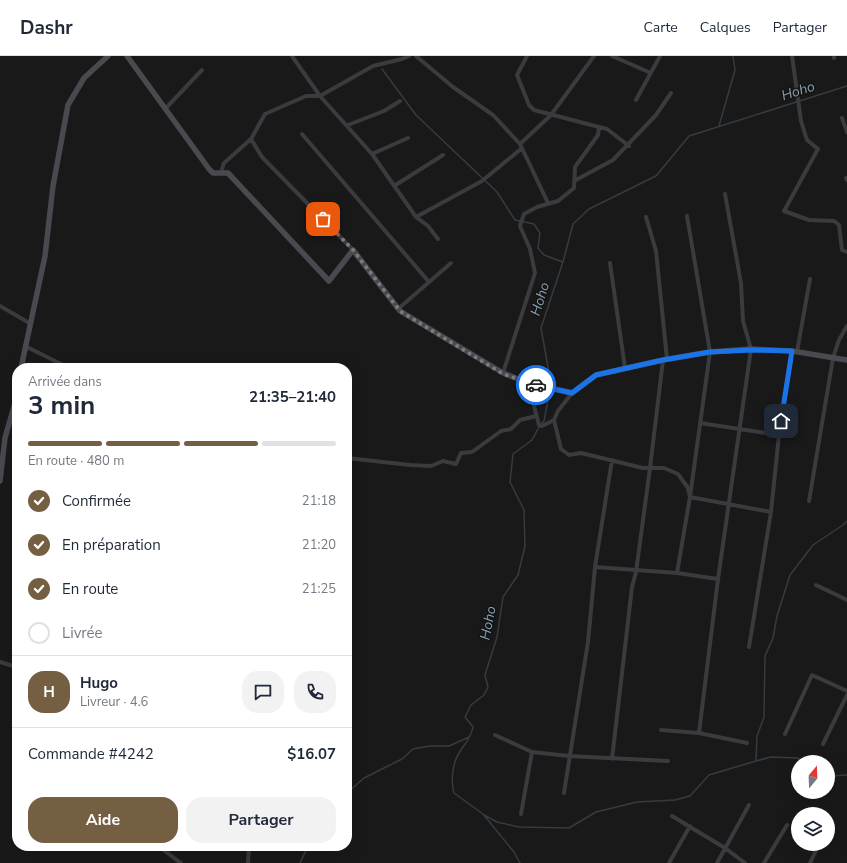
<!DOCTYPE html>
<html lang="fr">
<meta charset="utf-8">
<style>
body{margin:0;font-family:"Nunito Sans",sans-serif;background:#f2f2f3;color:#1f2937;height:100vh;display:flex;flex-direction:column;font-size:15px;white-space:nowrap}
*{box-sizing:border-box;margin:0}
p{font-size:13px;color:#747a83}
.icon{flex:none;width:22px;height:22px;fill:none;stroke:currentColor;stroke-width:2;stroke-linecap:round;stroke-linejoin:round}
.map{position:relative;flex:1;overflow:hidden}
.side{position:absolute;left:12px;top:307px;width:340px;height:488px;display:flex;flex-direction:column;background:#fff;border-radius:16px;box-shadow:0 4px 16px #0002}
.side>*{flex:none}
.needle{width:26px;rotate:19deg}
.controls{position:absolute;left:791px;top:699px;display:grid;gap:8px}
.controls a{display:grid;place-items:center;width:44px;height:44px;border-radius:50%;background:#fff;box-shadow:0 4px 16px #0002;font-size:20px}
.pin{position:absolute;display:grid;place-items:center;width:34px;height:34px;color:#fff;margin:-17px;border-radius:8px;box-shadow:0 2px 6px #0006}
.courier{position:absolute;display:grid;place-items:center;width:40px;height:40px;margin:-20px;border:3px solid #1a73e8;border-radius:50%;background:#fff;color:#222;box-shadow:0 1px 5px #0007}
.head em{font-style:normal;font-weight:700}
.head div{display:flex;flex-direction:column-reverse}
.head{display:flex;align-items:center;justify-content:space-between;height:68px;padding:0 16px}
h1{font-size:26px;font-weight:700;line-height:30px}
.bar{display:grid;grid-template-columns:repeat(4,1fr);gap:6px 4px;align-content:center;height:48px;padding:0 16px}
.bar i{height:5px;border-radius:3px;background:#e0e1e3}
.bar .selected{background:#745f42}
.bar p{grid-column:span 4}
.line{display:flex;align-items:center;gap:10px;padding:0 16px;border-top:1px solid #e0e1e3}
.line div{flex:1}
.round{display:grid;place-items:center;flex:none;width:42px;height:42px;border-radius:16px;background:#f2f2f3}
ol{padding:0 16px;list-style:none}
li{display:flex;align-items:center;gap:12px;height:44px}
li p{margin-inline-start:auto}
li .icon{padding:4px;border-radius:50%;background:#745f42;color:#fff;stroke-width:4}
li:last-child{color:#747a83}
li i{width:22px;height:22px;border:2px solid #e0e1e3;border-radius:50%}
.primary-button{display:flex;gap:8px;margin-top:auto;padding:8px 16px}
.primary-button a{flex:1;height:46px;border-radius:16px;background:#745f42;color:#fff;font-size:16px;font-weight:700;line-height:46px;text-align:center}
.primary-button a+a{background:#f2f2f3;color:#1f2937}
header{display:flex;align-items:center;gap:24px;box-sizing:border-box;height:56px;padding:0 20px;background:#fff;border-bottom:1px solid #e0e1e3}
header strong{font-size:19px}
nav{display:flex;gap:22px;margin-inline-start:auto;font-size:14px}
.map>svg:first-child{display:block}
</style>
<header>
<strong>Dashr</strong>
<nav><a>Carte</a><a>Calques</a><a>Partager</a></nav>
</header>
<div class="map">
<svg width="847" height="807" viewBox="0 0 847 807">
<rect width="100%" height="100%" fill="#19191a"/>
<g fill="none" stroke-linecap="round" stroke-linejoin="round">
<path stroke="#343c42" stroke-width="1.5" d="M382 13 416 59 497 136 515 164 534 168 540 177 538 192 544 199 563 206
M719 70 735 14 733 0
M541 368 544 365 551 328 541 272 563 206 573 168 589 153 656 120 689 80 847 30
M756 704 757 680 764 661 765 600 773 582 777 560 790 519 813 489 843 469 847 465
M828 718 831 720 847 719
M347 737 364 722 402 703 413 693 430 690H449L469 681
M484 759 497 766 519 771 569 772 596 756 637 746 675 744 690 740 709 719 756 705 771 701 797 702 805 706
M300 807 308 790
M520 807 514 796 483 758 454 737C451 727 452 709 458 699 463 689 471 683 473 671L465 661 471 649 484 639 488 631 485 619 497 581 503 541 518 519 525 490 524 454 510 426 513 398 532 384 539 371"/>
<path stroke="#3a3b3f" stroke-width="4" d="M292 0 320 40 372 98 416 161 428 170 438 183
M416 0 453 31 493 59 520 88 548 147
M612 0 651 17
M792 0 801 65 807 84 818 93 784 155 809 164 834 165 839 169 842 194 847 196
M834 0V2
M636 44 660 0
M166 52 202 14
M842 62 847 76
M348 69 384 55 400 45
M599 71 607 73 629 90
M302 78 429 226
M251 83 262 101 353 194
M520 88 551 59 594 0
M372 98 408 82
M221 116 224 107 251 83 265 58 306 40H320L373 10 402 3 409 0
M846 122 847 124
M574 125 613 104 656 59 671 37
M394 130 443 99
M687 160 710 296 690 441 771 456
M416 161 482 125 522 92
M646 161 656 195 667 303
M610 207 625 312
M0 250 31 268
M398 253 451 207
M25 290 69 312
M797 296 810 223
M503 317 535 217 530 193 520 170 524 158 537 151 558 145 574 132 575 111 598 79 599 71 534 54 529 49 517 19 527 0
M528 327 539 369 542 370 554 364 558 355 572 337
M554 364 561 393 569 399 581 397 643 412H664L678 418 688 432 690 441 677 517
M700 367 779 379
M347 402 410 409 431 410 443 405 456 408 461 397 472 396 501 375 511 373 520 364 536 360
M809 445 833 302 839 284 847 270
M595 511 677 517 718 523
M816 529 847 544
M749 591 771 456 779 379 792 295
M0 606 13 610 17 617
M661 674 699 677 747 687
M699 677 718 523 751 293 743 265 741 227 725 138
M785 678 812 619 847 635
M495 679 532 696 569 700 668 705
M823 688 847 639
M612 703 632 531 636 516 650 412 663 304
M564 737 588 586 595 511 612 404
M521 758 532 696
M672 760 725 792 745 807
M158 790 181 807
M248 807 249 790
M669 807 690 770
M717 807 749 749
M764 807 787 769
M810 807 819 788"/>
<path stroke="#484a4f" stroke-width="5.5" d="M127 0 209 113 213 117H228L329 225 353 194 400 255 503 317 528 327 572 337 596 319 663 304 710 296 751 293 792 295 847 304
M21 312 45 200 53 130 68 49 84 22 108 0
M0 425 5 382 17 340"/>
</g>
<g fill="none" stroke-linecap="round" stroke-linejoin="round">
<path stroke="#797c81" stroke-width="4" stroke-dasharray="0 7.2" d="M323 163 353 194 400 255 503 318 536 329"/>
<path stroke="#1a73e8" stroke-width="5" d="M536 329 572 337 596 319 663 304 710 296 752 294 792 295 781 365"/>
</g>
<g text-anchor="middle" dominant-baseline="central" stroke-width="3" stroke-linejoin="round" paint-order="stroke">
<g font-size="14" font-style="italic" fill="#88a0af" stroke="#141415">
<text transform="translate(798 35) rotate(-18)">Hoho</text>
<text transform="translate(540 243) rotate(-73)">Hoho</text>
<text transform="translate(488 567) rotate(-79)">Hoho</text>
</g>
</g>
</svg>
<div class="controls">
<a><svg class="needle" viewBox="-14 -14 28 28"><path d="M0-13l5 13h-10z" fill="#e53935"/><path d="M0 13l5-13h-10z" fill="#747a83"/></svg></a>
<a><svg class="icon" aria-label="layers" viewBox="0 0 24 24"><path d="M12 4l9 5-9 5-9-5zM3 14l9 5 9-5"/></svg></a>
</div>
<div class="pin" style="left:323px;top:163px;background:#ea580c"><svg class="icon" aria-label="bag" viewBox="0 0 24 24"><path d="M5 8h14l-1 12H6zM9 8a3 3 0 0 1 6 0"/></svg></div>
<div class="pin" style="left:781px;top:365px;background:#1f2937"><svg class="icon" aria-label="home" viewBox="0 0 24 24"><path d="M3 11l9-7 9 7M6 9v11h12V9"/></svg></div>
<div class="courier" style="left:536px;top:329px"><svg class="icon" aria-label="car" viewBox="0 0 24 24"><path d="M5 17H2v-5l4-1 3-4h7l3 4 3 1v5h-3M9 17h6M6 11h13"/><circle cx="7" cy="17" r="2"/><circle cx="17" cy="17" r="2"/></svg></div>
<section class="side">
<div class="head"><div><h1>3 min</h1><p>Arrivée dans</p></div><em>21:35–21:40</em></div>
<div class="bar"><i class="selected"></i><i class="selected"></i><i class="selected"></i><i></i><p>En route · 480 m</p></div>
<ol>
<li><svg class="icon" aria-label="check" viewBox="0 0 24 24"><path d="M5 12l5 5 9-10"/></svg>Confirmée<p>21:18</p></li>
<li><svg class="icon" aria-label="check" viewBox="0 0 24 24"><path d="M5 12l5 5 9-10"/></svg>En préparation<p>21:20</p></li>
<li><svg class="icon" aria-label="check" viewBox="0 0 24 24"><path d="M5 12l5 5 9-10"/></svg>En route<p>21:25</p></li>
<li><i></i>Livrée</li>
</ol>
<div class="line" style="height:72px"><b class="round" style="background:#745f42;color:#fff">H</b><div><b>Hugo</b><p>Livreur · 4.6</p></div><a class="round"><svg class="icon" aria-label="chat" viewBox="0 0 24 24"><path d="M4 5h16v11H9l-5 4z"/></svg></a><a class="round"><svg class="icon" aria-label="phone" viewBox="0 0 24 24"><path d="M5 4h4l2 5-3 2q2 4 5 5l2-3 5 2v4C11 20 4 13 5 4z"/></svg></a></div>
<div class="line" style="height:52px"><div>Commande #4242</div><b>$16.07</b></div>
<div class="primary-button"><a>Aide</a><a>Partager</a></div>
</section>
</div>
